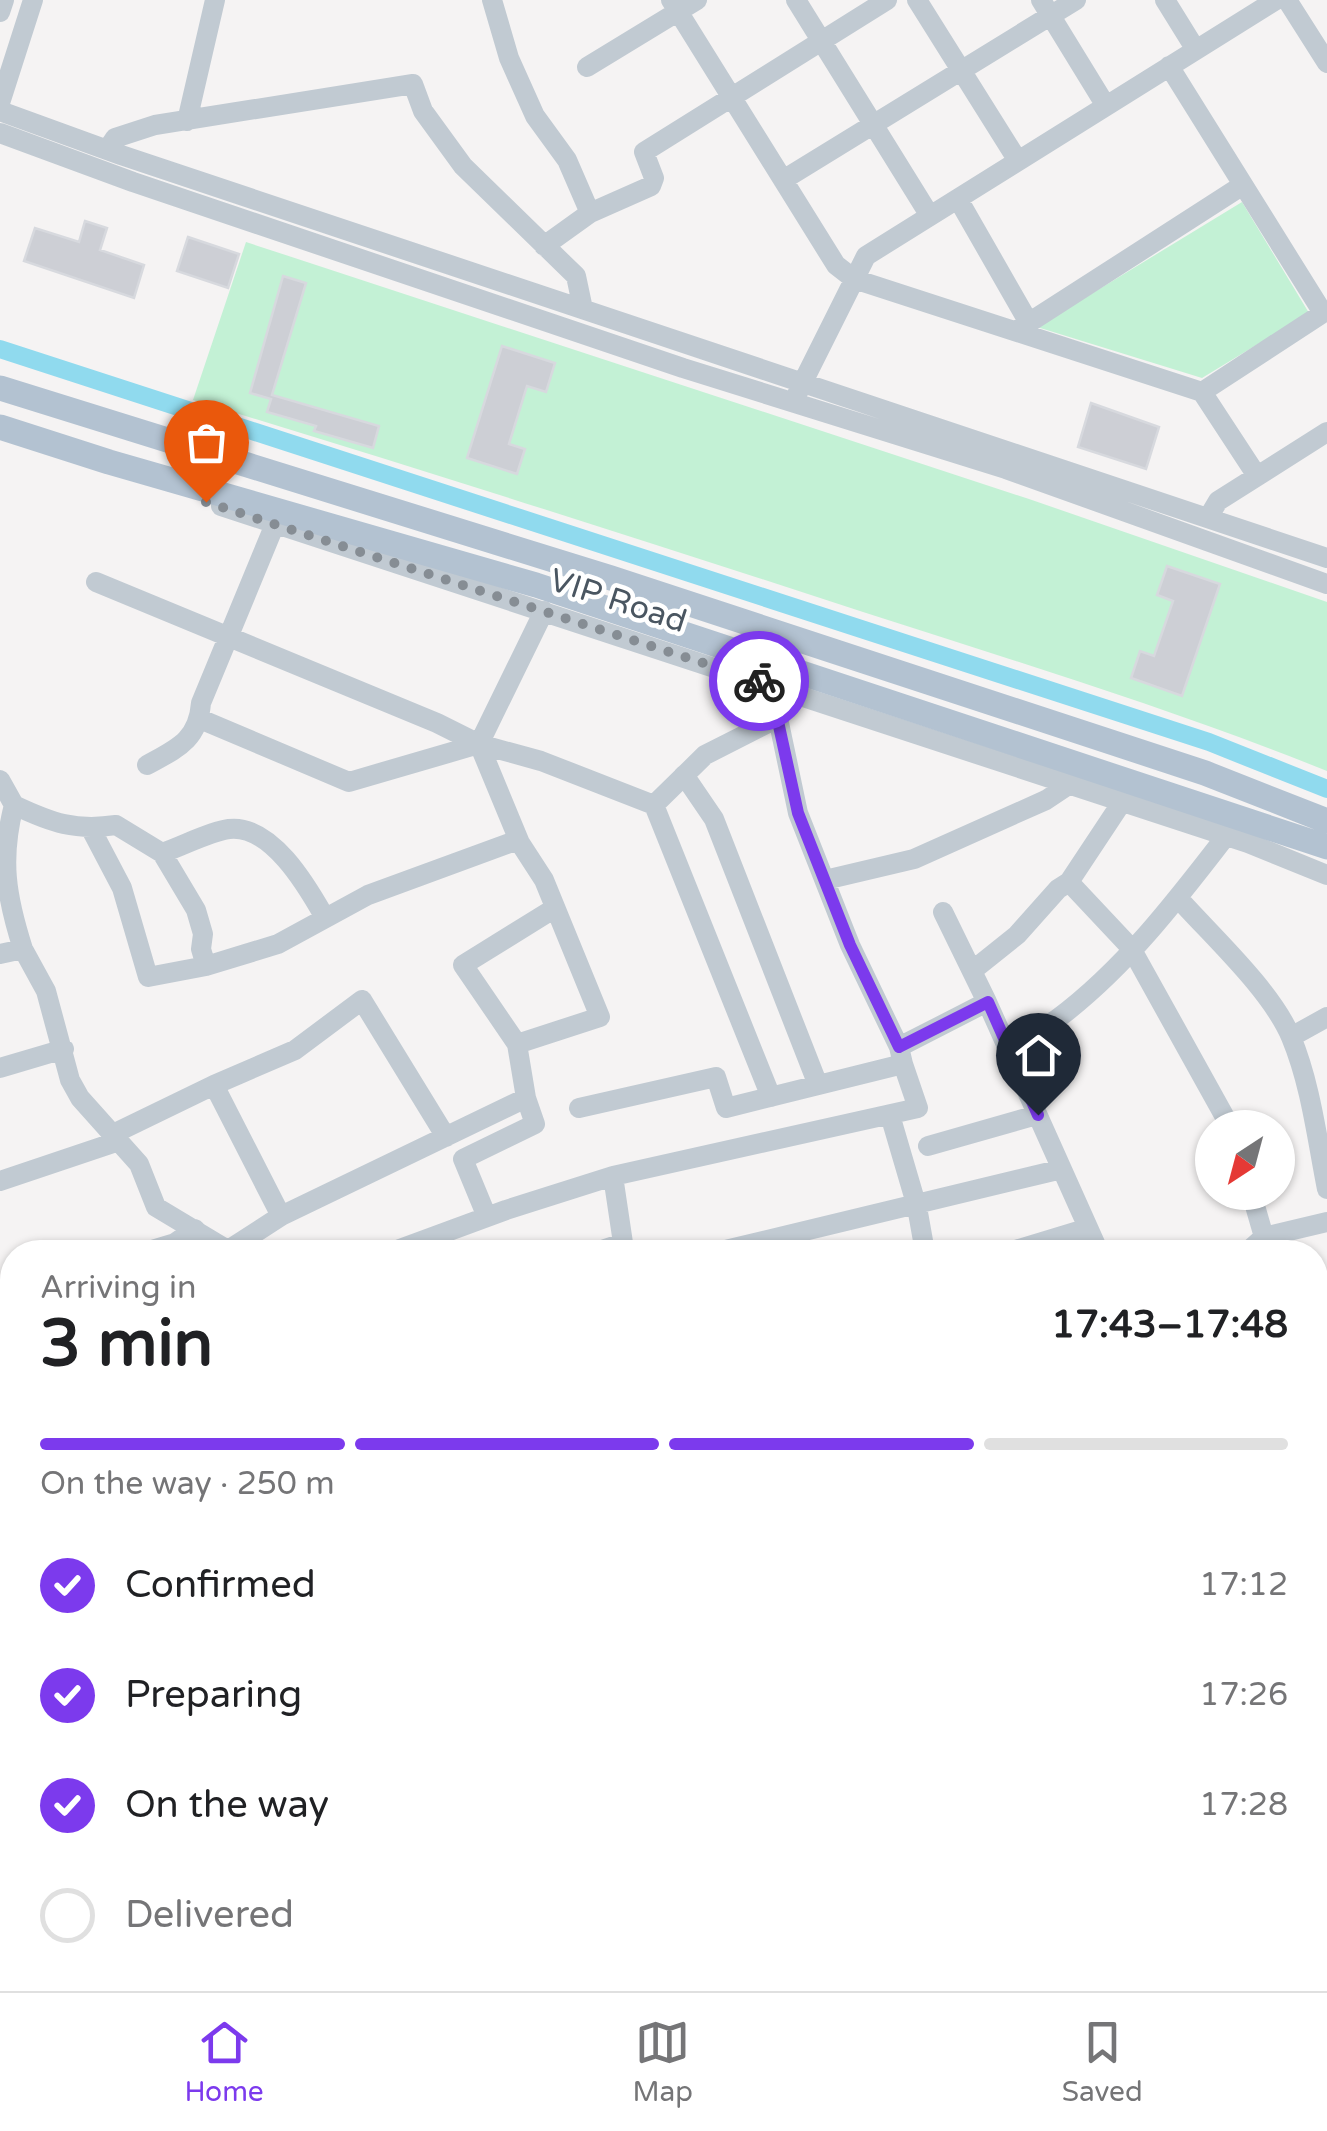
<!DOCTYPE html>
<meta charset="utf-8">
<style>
body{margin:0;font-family:"Varela Round",sans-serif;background:#f2f2f2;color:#202124;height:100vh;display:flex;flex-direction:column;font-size:38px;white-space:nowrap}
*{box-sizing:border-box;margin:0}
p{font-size:32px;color:#757577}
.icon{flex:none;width:55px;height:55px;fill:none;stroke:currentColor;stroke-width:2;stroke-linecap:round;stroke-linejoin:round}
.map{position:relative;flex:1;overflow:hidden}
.side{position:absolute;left:0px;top:1240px;width:1328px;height:752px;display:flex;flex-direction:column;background:#fff;border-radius:40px 40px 0 0;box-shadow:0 2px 8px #0004}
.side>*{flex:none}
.needle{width:65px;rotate:216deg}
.buttons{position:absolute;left:1195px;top:1110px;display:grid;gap:20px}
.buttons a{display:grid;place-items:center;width:100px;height:100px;border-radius:50%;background:#fff;box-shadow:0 2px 8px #0004;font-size:50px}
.pin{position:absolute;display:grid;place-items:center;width:85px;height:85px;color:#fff;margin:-102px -42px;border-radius:50% 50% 50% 0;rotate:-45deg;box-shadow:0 0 10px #0007}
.pin .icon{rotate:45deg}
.courier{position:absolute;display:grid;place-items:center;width:100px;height:100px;margin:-50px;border:8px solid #7c3aed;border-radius:50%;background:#fff;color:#222;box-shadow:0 2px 12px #0007}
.summary em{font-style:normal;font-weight:800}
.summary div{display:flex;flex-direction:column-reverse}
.summary{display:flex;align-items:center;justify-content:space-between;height:170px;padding:0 40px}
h1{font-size:65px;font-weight:800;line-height:75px}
.bar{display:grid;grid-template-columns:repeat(4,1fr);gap:15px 10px;align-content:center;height:120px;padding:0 40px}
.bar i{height:12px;border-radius:8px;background:#e0e0e0}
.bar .on{background:#7c3aed}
.bar p{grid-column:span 4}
ol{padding:0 40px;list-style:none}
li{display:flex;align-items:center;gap:30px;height:110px}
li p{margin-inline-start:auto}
li .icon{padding:10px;border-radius:50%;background:#7c3aed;color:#fff;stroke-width:4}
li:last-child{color:#757577}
li i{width:55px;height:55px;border:5px solid #e0e0e0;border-radius:50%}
.tab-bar{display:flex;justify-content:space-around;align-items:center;height:140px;border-top:2px solid #e0e0e0;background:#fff;font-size:28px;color:#757577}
.tab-bar a{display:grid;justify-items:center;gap:5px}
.tab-bar .on{color:#7c3aed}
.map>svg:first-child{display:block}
</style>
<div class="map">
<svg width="1327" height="1991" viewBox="0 0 1327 1991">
<rect width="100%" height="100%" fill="#f5f3f3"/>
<path fill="#c3f1d5" d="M1242 202 1309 313 1202 378 1037 327Z
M246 242 1029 499 1327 602V771C1175 710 1018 662 863 612 640 539 417 468 193 400Z"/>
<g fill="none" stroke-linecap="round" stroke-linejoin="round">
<path stroke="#90daee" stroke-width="18" d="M0 349 1209 742 1327 789"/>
</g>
<path fill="#cdcfd5" stroke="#d7d9de" stroke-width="2.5" d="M85 221 107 228 100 250 144 265 134 298 24 261 35 228 79 242Z
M188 237 239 254 228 288 177 271Z
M283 276 306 283 272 395 379 426 373 448 314 431 316 426 267 412 271 399 250 393Z
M502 346 555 363 546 392 527 386 509 444 525 449 517 474 467 458Z
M1091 403 1159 427 1146 469 1078 447Z
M1167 566 1220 584 1182 696 1131 678 1140 651 1154 656 1173 601 1157 595Z"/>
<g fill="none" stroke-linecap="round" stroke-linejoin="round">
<path stroke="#c1cad2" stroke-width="20" d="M492 0 509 58 535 116 567 160 590 213 544 246
M671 0 836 265 854 279 1202 392 1257 476
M796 0 930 216
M917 0 1018 161
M1041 0 1106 106
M1165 0 1196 50
M1287 0 1327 63
M0 12 4 0
M1169 66 1323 313 1202 392
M587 67 697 0
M0 103 33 0
M0 111 121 155 1327 558
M187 121 215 0
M0 133 133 182 683 368 1006 469 1327 584
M107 150 115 138 155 125 413 84 423 111 463 166 576 276 583 309
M783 180 1076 0
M958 199 1029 323
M590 213 651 186 654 178 644 152 887 0
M1016 331 1243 185
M798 392 866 256 1276 0
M221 506 1248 843 1327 875
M1208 518 1218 501 1327 432
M96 582 437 723 479 744 541 761 654 805 771 1097
M771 685 798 813 850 945 899 1047 987 1002 1099 1252
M200 719 349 782 479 744
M147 765C176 749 198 741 201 703L275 524
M684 775 714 819 818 1085
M0 780 14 805C0 859 6 896 23 949
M14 805C52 823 75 831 116 825L162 853 196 910 203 934 201 949 206 966
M654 805 705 755 778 718
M91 829 122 888 148 977 206 966 278 944 368 895 518 840
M162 853C183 846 208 832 229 829 271 824 307 886 324 916
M825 880 914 859 1046 800 1070 784
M1069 882 1131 948 1231 1128
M1178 898C1213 937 1271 990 1291 1037 1311 1085 1317 1139 1327 1189
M943 912 987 1002
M0 954 23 949 46 991 70 1080 80 1098 139 1164 156 1207 231 1252
M972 971 1017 935 1058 889 1069 882 1122 802
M1291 1037 1327 1017
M517 1044 600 1017 544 880 520 843 479 744 544 611
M1009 1046C1025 1037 1042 1029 1057 1019 1123 970 1176 901 1226 836
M0 1068 64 1049
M214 1085 295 1050 362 1000 446 1137
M579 1108 716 1077 726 1108 903 1064 899 1047
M890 1115 917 1207 925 1252
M113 1134 214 1085 281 1216 230 1249
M928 1146 1037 1115
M613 1176 918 1108 903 1064
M0 1181 119 1141
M1251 1192 1264 1237 1327 1222
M281 1216 526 1098 517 1044 463 965 555 908
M487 1217 463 1159 535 1124 526 1098
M145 1252 175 1243 195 1229
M392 1252 506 1210 613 1176 623 1243
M596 1252 623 1243 626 1252
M717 1252 1062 1169
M1009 1252 1088 1228
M1247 1252 1264 1237
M0 1317 12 1311
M1315 1381 1327 1370
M0 1396 12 1391
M0 1481 12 1477
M0 1497 12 1527
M1315 1541 1327 1558
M0 1559 12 1558
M1315 1595 1327 1590
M0 1599 12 1695
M1315 1711 1327 1735
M8 1898 12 1912
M1315 1898 1327 1891
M34 1980 38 1991
M217 1980 220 1991
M624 1980 629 1991
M683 1980 689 1991
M977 1980 983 1991
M130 1991 165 1980
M525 1991 547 1980
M813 1991 841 1980
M1103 1991 1123 1980
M1323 1991 1327 1989"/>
<path stroke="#b3c2d1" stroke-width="25" d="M0 388 611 578 1205 773 1327 821
M0 427 109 462 536 585 1327 847"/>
</g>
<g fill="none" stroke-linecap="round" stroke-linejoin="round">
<path stroke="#868d94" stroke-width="10" stroke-dasharray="0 18" d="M206 502 759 681"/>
<path stroke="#7c3aed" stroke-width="12" d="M759 681 770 685 798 813 850 945 899 1047 988 1002 1038 1115"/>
</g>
<g text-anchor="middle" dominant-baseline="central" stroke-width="9" stroke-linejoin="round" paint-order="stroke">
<g font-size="32" fill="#4a5661" stroke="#fff">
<text transform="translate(618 601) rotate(18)">VIP Road</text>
</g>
</g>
</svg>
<div class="buttons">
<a><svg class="needle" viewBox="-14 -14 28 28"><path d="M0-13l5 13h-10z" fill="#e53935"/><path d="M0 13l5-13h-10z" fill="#757577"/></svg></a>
</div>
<div class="pin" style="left:206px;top:502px;background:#ea580c"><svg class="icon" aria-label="bag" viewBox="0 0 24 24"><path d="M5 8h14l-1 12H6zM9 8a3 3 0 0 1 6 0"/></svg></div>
<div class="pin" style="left:1038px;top:1115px;background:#1f2937"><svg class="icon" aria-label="home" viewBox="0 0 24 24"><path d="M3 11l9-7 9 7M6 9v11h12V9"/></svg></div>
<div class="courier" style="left:759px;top:681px"><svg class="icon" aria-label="bike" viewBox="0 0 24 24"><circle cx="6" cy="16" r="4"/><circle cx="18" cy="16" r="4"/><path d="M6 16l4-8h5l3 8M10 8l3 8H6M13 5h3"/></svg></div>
<section class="side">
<div class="summary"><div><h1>3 min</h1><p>Arriving in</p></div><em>17:43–17:48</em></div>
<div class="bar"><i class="on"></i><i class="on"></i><i class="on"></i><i></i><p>On the way · 250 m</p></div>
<ol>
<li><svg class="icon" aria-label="check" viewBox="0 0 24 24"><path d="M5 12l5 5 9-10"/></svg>Confirmed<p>17:12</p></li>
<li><svg class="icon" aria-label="check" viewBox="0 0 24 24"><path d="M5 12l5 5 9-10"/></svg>Preparing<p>17:26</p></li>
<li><svg class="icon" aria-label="check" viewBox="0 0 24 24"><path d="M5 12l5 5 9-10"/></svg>On the way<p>17:28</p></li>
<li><i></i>Delivered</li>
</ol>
</section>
</div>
<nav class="tab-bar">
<a class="on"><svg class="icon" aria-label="home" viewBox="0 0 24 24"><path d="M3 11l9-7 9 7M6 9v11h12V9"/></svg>Home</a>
<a><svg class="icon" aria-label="map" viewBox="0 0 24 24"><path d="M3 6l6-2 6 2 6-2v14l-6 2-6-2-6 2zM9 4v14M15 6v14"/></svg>Map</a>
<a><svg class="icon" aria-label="saved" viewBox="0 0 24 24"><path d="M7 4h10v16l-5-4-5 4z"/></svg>Saved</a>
</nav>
